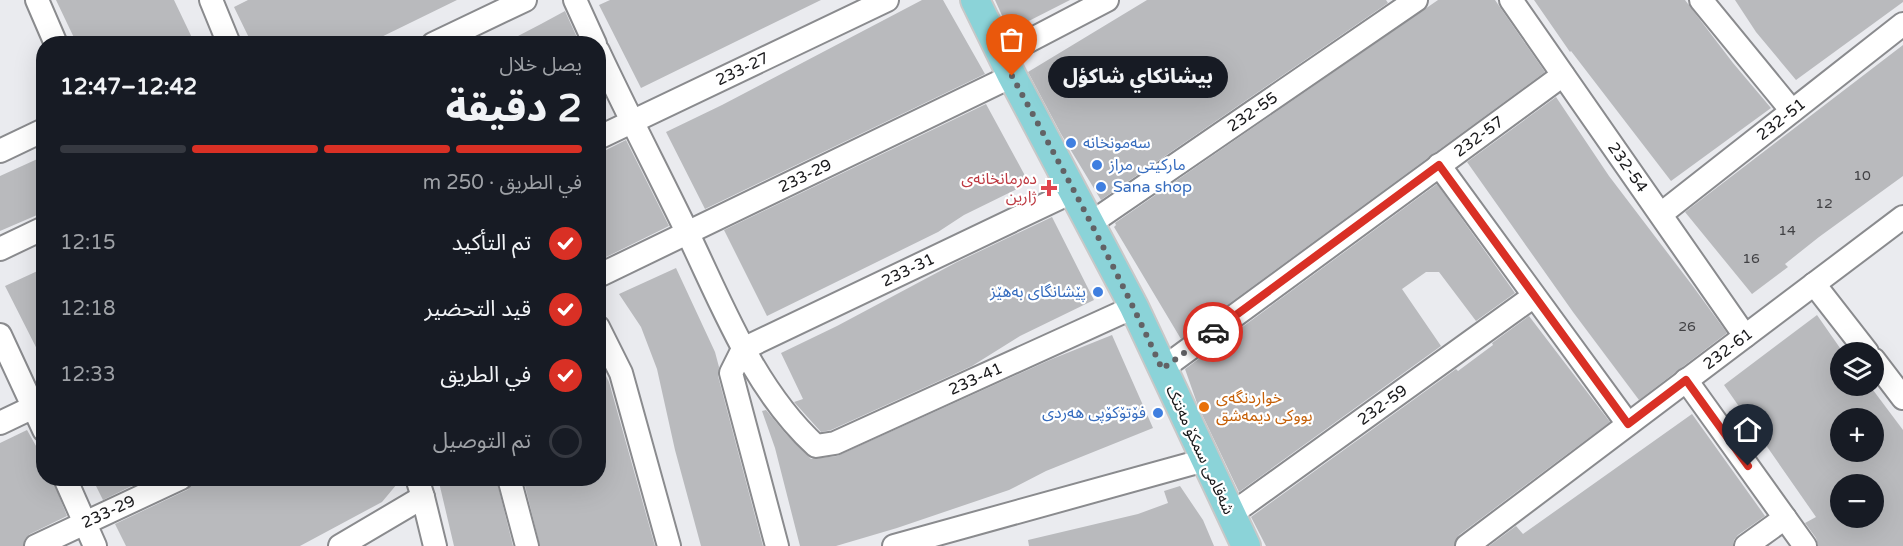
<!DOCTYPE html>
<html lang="ar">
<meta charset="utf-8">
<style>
body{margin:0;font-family:"Varela Round","Noto Sans Arabic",sans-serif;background:#20242c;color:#f1f3f6;direction:rtl;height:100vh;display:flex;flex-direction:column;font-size:22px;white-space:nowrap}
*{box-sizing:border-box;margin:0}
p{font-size:20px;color:#9ea1a6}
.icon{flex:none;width:33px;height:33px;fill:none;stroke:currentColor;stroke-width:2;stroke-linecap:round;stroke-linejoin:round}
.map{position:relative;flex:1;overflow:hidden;direction:ltr}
.sheet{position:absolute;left:36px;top:36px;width:570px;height:450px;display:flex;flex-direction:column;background:#171b24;border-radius:24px;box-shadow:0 6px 24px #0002;direction:rtl}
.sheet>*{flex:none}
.tools{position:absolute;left:1830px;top:342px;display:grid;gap:12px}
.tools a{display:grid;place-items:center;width:54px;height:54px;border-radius:50%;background:#171b24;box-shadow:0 6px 24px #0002;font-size:30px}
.pin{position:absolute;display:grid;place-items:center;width:51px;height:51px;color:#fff;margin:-62px -26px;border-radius:50% 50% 50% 0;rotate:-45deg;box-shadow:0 0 6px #0007}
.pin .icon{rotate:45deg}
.courier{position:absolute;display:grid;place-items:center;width:60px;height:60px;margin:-30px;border:4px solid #d93025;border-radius:50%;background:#fff;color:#222;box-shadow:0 2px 8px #0007}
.bubble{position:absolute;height:42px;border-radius:21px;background:#171b24;box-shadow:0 6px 24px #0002;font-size:20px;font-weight:800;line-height:42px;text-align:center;direction:rtl}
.summary em{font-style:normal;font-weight:800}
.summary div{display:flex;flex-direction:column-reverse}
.summary{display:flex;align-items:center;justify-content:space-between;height:102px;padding:0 24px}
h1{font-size:39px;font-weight:800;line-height:45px}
.bar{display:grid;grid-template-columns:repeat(4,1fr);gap:9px 6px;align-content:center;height:72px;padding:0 24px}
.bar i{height:8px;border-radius:4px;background:#363941}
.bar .selected{background:#d93025}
.bar p{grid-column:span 4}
ol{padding:0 24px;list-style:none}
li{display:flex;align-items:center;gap:18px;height:66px}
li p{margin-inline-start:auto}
li .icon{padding:6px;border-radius:50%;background:#d93025;color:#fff;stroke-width:4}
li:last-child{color:#9ea1a6}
li i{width:33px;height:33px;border:3px solid #363941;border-radius:50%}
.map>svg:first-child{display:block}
</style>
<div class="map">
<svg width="1903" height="546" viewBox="0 0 1903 546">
<rect width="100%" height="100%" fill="#eaebef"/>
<path fill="#b9babd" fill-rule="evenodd" d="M56 0H174L195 44H77Z
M248 0H457L367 44H252L234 7Z
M610 0H821L641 88 599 5Z
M922 0H943L985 74 705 209 666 132 722 105Z
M995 0H1070L1009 31Z
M1147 0H1386L1388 3 1101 200 1061 134 1028 72Z
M1438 0H1495L1545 72 1181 339 1114 227 1116 225 1115 223Z
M1534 0H1685L1733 63 1771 108 1671 181 1571 51 1570 52Z
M1735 0H1903V2L1796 80 1756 32Z
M565 11 580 44H503L541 24Z
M1903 45V176L1819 237 1785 264 1788 267 1752 294 1685 212Z
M1556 97 1609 176 1692 285 1727 333 1639 400 1573 312 1467 162Z
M986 104 1029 183 964 215 938 232 767 316 724 230Z
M626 140 669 226 598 261V154Z
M44 156V212L0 231V176Z
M1437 184 1515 293 1476 321 1439 272H1426L1402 289 1441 346 1239 492 1198 406 1185 369Z
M1052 217 1094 300 1020 336 972 366 831 430 821 432 794 402 803 399 781 353 837 326 957 262Z
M44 268V363L5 286Z
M676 268 715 352 719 367 718 376 763 546H701L675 450 657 369 641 327 619 294Z
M1817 315 1840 348V386H1870L1903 430V546H1818L1816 538 1805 523 1816 517 1724 385ZM1840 418H1874V452H1840ZM1840 484H1874V518H1840Z
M1529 316 1610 422 1459 535 1454 546H1266L1251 517 1456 369 1458 371 1493 345 1492 343Z
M1112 335 1153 428 1046 471 1009 490 897 528 836 546H800L775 448 762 411 766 410 785 433 811 459 837 456 1052 359Z
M598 360 609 382 655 546H540L523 478H598Z
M1692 414 1765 516 1738 535 1734 540 1733 546H1489L1516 526 1523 534Z
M27 430 44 460V478H52L67 516 30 534 25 539 23 546H0V443Z
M92 478H148L103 500Z
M194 478H402L382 502 300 546H126L115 524 187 490 192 485Z
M438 478H496L513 546H454Z
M1180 486 1203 520 1214 546H1029L1028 540 1138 514 1168 503 1164 491Z"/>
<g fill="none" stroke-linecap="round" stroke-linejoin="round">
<g stroke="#8a8b8e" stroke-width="26">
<g id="minor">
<path d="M37 0 56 44"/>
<path d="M211 0 229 44"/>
<path d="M575 0 595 44"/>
<path id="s1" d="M1511 0 1745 336"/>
<path d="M1701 0 1792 111"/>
<path d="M433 44 525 0"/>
<path id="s2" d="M598 51C627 113 659 174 689 236 724 309 755 390 816 446L835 443 1134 307"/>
<path d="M1002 55 1107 0"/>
<path id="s3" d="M598 138 887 0"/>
<path d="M0 151 44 130"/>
<path d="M1439 165 1628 424"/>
<path id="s4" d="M1661 214 1903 24"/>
<path id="s5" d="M1091 223 1416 0"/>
<path d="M0 249 44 228"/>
<path id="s6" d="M598 276 1012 76"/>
<path d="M1814 284 1867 352"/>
<path d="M598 327 621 373 669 546"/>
<path d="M0 335 44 430"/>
<path id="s7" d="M743 349 1074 191"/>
<path d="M743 349 731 373 777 546"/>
<path d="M1874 360 1903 398"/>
<path id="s8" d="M1162 369 1563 75"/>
<path d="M1686 380 1805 546"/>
<path d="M0 423 44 402"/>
<path d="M65 478 95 546"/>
<path d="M417 478 423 497 435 546"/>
<path d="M509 478 527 546"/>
<path id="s9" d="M1230 515 1534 296"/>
<path id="s10" d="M36 546 181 478"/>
<path d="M340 546 423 497"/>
<path d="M894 546 1205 460"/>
<path id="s11" d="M1467 546 1903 217"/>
<path d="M1746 546 1785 518"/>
</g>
</g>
<g stroke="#c8c8c8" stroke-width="32">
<path id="major" d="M975 0 1012 76 1134 307 1246 546"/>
</g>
<use href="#minor" stroke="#fff" stroke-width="22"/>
<use href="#major" stroke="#8bd3d8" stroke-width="28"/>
</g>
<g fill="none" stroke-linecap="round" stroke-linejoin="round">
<path stroke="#626265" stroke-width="6" stroke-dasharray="0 10.8" d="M1012 76C1065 173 1117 269 1162 369L1213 332"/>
<path stroke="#d93025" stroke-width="8" d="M1213 332 1439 165 1628 424 1686 380 1748 466"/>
</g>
<g fill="#3f7fe0" stroke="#fff" stroke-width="2">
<circle cx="1071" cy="143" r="6"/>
<circle cx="1097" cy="165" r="6"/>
<circle cx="1101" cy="187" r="6"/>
<circle cx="1098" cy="292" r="6"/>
<circle cx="1158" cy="413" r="6"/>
</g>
<path fill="#e0444e" stroke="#fff" stroke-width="2" d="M1046 179h6v6h6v6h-6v6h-6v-6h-6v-6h6z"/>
<circle fill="#e8710a" stroke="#fff" stroke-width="2" cx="1204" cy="407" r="6"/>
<g text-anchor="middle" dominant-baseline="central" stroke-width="4.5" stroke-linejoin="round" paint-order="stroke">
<g font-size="14" fill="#414144">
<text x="1862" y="175">10</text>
<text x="1824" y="203">12</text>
<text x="1787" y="230">14</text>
<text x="1751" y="258">16</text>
<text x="1687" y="326">26</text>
</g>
<g font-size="16" fill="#19191b" stroke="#fff">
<text stroke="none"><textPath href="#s3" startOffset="160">233-27</textPath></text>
<text stroke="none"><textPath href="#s5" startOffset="196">232-55</textPath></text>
<text stroke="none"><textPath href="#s4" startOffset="153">232-51</textPath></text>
<text stroke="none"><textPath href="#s8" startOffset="393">232-57</textPath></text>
<text stroke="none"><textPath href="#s1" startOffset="204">232-54</textPath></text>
<text stroke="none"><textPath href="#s6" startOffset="230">233-29</textPath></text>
<text stroke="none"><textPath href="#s7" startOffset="183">233-31</textPath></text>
<text stroke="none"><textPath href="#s11" startOffset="327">232-61</textPath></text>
<text stroke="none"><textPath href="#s2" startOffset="627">233-41</textPath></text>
<text stroke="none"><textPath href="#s9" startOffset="188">232-59</textPath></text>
<text transform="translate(1200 450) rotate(65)">شەقامی سمکۆ مەنتک</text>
<text stroke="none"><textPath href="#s10" startOffset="80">233-29</textPath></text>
</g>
<g font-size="16" fill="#366cbe" stroke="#fff" text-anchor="start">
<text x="1083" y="143">سەمونخانە</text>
<text x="1109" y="165">مارکیتی مراز</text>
<text x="1113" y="187">Sana shop</text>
<text x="1086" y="292" text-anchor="end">پێشانگای بەهێز</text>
<text x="1146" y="413" text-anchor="end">فۆتۆکۆپی هەردی</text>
</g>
<g font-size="16" fill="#be3a42" stroke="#fff" text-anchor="end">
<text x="1037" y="179">دەرمانخانەی<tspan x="1037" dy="18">ژارین</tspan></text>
</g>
<g font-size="16" fill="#c56008" stroke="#fff" text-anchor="start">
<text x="1216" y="398">خواردنگەی<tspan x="1216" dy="18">بووکی دیمەشق</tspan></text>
</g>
</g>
</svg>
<div class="tools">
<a><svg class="icon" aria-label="layers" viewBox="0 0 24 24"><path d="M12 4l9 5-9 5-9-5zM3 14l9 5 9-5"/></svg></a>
<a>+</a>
<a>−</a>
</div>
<div class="pin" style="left:1012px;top:76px;background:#ea580c"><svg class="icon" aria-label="bag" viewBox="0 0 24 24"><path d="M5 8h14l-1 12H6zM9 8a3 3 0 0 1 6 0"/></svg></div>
<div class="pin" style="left:1748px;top:466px;background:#1f2937"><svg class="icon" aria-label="home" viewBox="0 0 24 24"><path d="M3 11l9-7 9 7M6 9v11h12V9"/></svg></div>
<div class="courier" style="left:1213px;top:332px"><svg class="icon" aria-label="car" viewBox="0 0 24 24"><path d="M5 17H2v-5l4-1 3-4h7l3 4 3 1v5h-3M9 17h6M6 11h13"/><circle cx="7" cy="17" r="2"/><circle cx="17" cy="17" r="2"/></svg></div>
<div class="bubble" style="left:1048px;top:56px;width:180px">بيشانكاي شاكؤل</div>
<section class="sheet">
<div class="summary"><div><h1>2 دقيقة</h1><p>يصل خلال</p></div><em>12:42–12:47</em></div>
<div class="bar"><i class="selected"></i><i class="selected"></i><i class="selected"></i><i></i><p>في الطريق · 250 m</p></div>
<ol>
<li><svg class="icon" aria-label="check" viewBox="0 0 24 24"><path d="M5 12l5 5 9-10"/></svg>تم التأكيد<p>12:15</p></li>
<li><svg class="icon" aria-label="check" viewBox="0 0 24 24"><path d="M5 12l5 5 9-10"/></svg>قيد التحضير<p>12:18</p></li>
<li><svg class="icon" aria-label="check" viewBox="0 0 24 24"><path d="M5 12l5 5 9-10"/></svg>في الطريق<p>12:33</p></li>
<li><i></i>تم التوصيل</li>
</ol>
</section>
</div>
